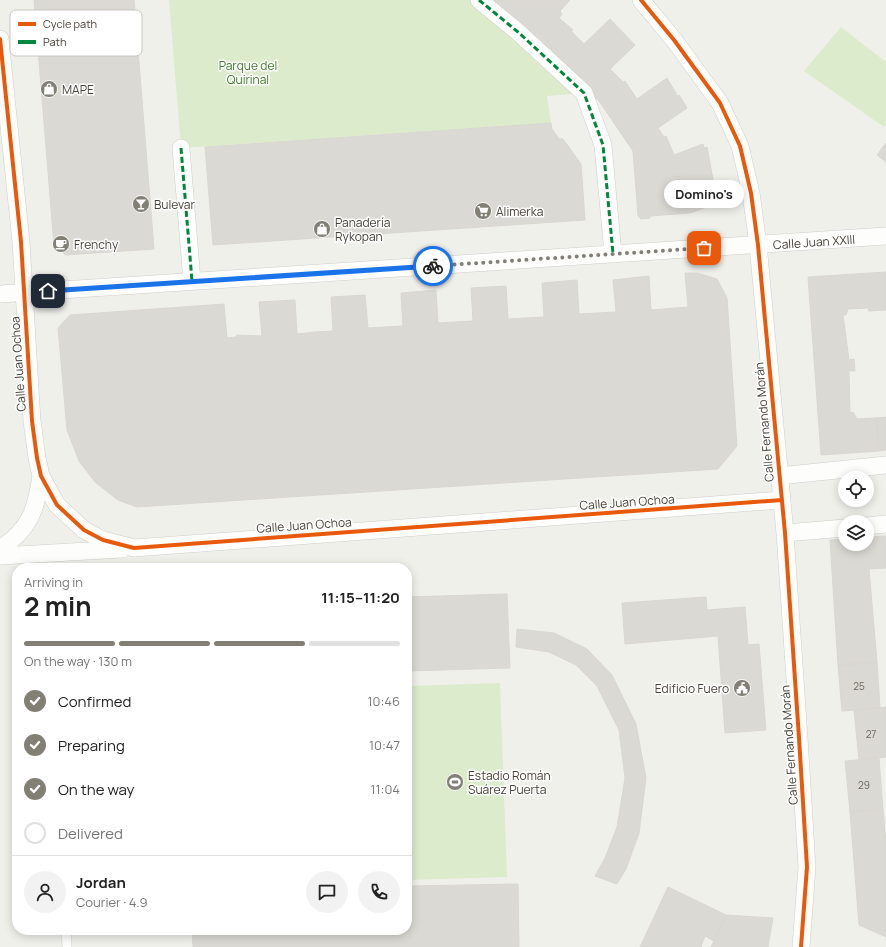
<!DOCTYPE html>
<meta charset="utf-8">
<style>
body{margin:0;font-family:Manrope,sans-serif;background:#f2f2f2;color:#222;height:100vh;display:flex;flex-direction:column;font-size:15px;white-space:nowrap}
*{box-sizing:border-box;margin:0}
p{font-size:13px;color:#767676}
.icon{flex:none;width:22px;height:22px;fill:none;stroke:currentColor;stroke-width:2;stroke-linecap:round;stroke-linejoin:round}
.map{position:relative;flex:1;overflow:hidden}
.drawer{position:absolute;left:12px;top:563px;width:400px;height:372px;display:flex;flex-direction:column;background:#fff;border-radius:16px;box-shadow:0 2px 10px #0003}
.drawer>*{flex:none}
.controls{position:absolute;left:838px;top:471px;display:grid;gap:8px}
.controls a{display:grid;place-items:center;width:36px;height:36px;border-radius:50%;background:#fff;box-shadow:0 2px 10px #0003;font-size:20px}
.pin{position:absolute;display:grid;place-items:center;width:34px;height:34px;color:#fff;margin:-17px;border-radius:8px;box-shadow:0 2px 6px #0006}
.courier{position:absolute;display:grid;place-items:center;width:40px;height:40px;margin:-20px;border:3px solid #1a73e8;border-radius:50%;background:#fff;color:#222;box-shadow:0 1px 5px #0007}
.bubble{position:absolute;height:28px;border-radius:14px;background:#fff;box-shadow:0 2px 10px #0003;font-size:13px;font-weight:700;line-height:28px;text-align:center}
.headline em{font-style:normal;font-weight:700}
.headline div{display:flex;flex-direction:column-reverse}
.headline{display:flex;align-items:center;justify-content:space-between;height:68px;padding:0 12px}
h1{font-size:26px;font-weight:700;line-height:30px}
.bar{display:grid;grid-template-columns:repeat(4,1fr);gap:6px 4px;align-content:center;height:48px;padding:0 12px}
.bar i{height:5px;border-radius:3px;background:#e0e0e0}
.bar .selected{background:#827f75}
.bar p{grid-column:span 4}
.line{display:flex;align-items:center;gap:10px;padding:0 12px;border-top:1px solid #e0e0e0}
.line div{flex:1}
.round{display:grid;place-items:center;flex:none;width:42px;height:42px;border-radius:21px;background:#f2f2f2}
ol{padding:0 12px;list-style:none}
li{display:flex;align-items:center;gap:12px;height:44px}
li p{margin-inline-start:auto}
li .icon{padding:4px;border-radius:50%;background:#827f75;color:#fff;stroke-width:4}
li:last-child{color:#767676}
li i{width:22px;height:22px;border:2px solid #e0e0e0;border-radius:50%}
.map>svg:first-child{display:block}
</style>
<div class="map">
<svg width="886" height="947" viewBox="0 0 886 947">
<rect width="100%" height="100%" fill="#f0f0eb"/>
<path fill="#dbebcb" d="M169 0H479L584 93 547 96 551 123 181 148Z
M841 27 886 62V124L884 127 804 71Z
M500 683 507 877 407 880V686Z"/>
<path fill="#dad9d3" stroke="#d9d7d0" d="M34 0H134L154 249 66 255 54 246Z
M488 0H570L560 11 562 14 559 18 573 30 571 31 584 44 610 19 635 45 610 69 623 82 625 81 637 99 667 78 678 97 679 95 687 108 658 128 664 137 666 136 674 155 703 144 704 148 707 147 716 196 710 206 690 213 650 216V218L641 219 638 216 633 151 599 101 549 53Z
M551 123 552 129 559 139H563L581 164 585 220 213 245 205 147Z
M886 143V162L877 155Z
M886 272V310L869 311 868 308 848 309 846 315H843L849 360 854 359 855 371H849L850 413 853 412 857 419 876 418 879 451 821 455 808 277Z
M685 273H697L717 279 727 298 737 446 718 469 137 507 118 500 95 482 79 461 67 430 58 328 70 315 224 304 227 338 236 337 237 335 262 336 259 302 295 300 297 334 315 332 333 331 331 297 365 295 368 328 403 326 401 293 436 290 438 323 473 321 471 288 506 286 508 319 544 317 542 283 577 280 579 314 616 312 613 280 649 276 651 310 688 307Z
M886 417V450L879 451 876 418Z
M886 536V568L869 569 877 662 838 665 830 540 845 539V544H867V537Z
M507 594 510 668 407 671V597Z
M706 597 707 610 745 607 748 645 759 644 766 730 725 733 718 636 625 644 622 603Z
M517 629 554 633 587 649 612 675 636 724 646 778 639 833 626 869 617 884 595 876 605 858 617 827 625 778 619 730 597 686 576 665 549 652 516 647Z
M877 662 880 708 842 711 838 665Z
M886 707V757L859 760 854 710Z
M879 758 883 809 850 812 845 761Z
M883 809 886 843V937L859 925 850 812Z
M518 884 519 947H193L192 930H407V886Z
M668 887 726 915 714 941 705 936 701 946 702 947H640Z
M726 915 773 918 768 947H711Z"/>
<g fill="none" stroke-linecap="round" stroke-linejoin="round">
<g stroke="#cecdc8" stroke-width="10">
<path id="lane" d="M66 930 67 947"/>
</g>
<g stroke="#cecdc8" stroke-width="18">
<path id="street" d="M479 0 518 32 584 93 603 145 613 254
M641 0 674 40 720 103 740 146 751 193 758 245 785 533 799 738 807 867 801 947
M0 39 21 242 32 421 37 458 41 476 57 505 84 530 103 540 134 548 782 500
M181 148 192 281
M0 294 886 236
M779 476 886 465
M867 526 886 524
M785 533 845 528
M0 549C30 529 36 510 41 476
M0 556 122 549"/>
</g>
<use href="#lane" stroke="#fdfdfc" stroke-width="9"/>
<use href="#street" stroke="#fdfdfc" stroke-width="17"/>
<path stroke="#00873e" stroke-width="3" stroke-dasharray="6 3" stroke-linecap="butt" d="M479 0 518 32 584 93 603 145 613 254
M181 148 192 281"/>
<g stroke="#fff" stroke-width="6">
<path id="cycleway" d="M641 0 674 40 720 103 740 146 751 193 758 245 785 533 799 738 807 867 801 947
M0 39 21 242 32 421 37 458 41 476 57 505 84 530 103 540 134 548 782 500"/>
</g>
<use href="#cycleway" stroke="#e8590c" stroke-width="4"/>
</g>
<g fill="none" stroke-linecap="round" stroke-linejoin="round">
<path stroke="#827f75" stroke-width="4" stroke-dasharray="0 7.2" d="M433 266 704 248"/>
<path stroke="#1a73e8" stroke-width="5" d="M48 291 433 266"/>
</g>
<defs>
<g id="shop-disc" transform="scale(0.9)"><circle r="9.5" fill="#827f75" stroke="#fff"/><path d="M-5-2.5h2.3a2.7 3.5 0 0 1 5.4 0H5L5.5 6h-11ZM-1.5-2.5h3a1.5 2.3 0 0 0-3 0Z" fill="#fff"/></g>
<g id="bar-disc" transform="scale(0.9)"><circle r="9.5" fill="#827f75" stroke="#fff"/><path d="M-6-5H6L.8 .8V4.5H3.5V6h-7V4.5H-.8V.8Z" fill="#fff"/></g>
<g id="supermarket-disc" transform="scale(0.9)"><circle r="9.5" fill="#827f75" stroke="#fff"/><path d="M-6-5.5h2.5l.6 2H6L4.5 2H-2.5L-4.4-4H-6ZM-1.5 3.2a1.3 1.3 0 1 0 .1 0ZM3 3.2a1.3 1.3 0 1 0 .1 0Z" fill="#fff"/></g>
<g id="cafe-disc" transform="scale(0.9)"><circle r="9.5" fill="#827f75" stroke="#fff"/><path d="M-5.5-4.5H6V0H3Q3 3.5 0 3.5H-2.5Q-5.5 3.5-5.5 0ZM3-3.2v2h1.7v-2ZM-6 4.5H4V6H-6Z" fill="#fff"/></g>
<g id="civic-disc" transform="scale(0.9)"><circle r="9.5" fill="#827f75" stroke="#fff"/><path d="M-.6-6.5H3V-4.5H.6V-3L4-1V1h2V6H-6V1h2V-1L-.6-3ZM-1.2 2.5V6h2.4V2.5Z" fill="#fff"/></g>
<g id="stadium-disc" transform="scale(0.9)"><circle r="9.5" fill="#827f75" stroke="#fff"/><path d="M0-5a6.5 5 0 1 0 0 10a6.5 5 0 1 0 0-10ZM-3.5-1.8h7v3.6h-7Z" fill="#fff"/></g>
</defs>
<g fill-rule="evenodd">
<use href="#shop-disc" x="49" y="89"/>
<use href="#bar-disc" x="141" y="204"/>
<use href="#supermarket-disc" x="483" y="211"/>
<use href="#shop-disc" x="322" y="229"/>
<use href="#cafe-disc" x="61" y="244"/>
<use href="#civic-disc" x="742" y="688"/>
<use href="#stadium-disc" x="455" y="782"/>
</g>
<g text-anchor="middle" dominant-baseline="central" stroke-width="3" stroke-linejoin="round" paint-order="stroke">
<g font-size="10" fill="#6c685e">
<text x="859" y="686">25</text>
<text x="871" y="734">27</text>
<text x="864" y="785">29</text>
</g>
<g font-size="12" fill="#3f782a" stroke="#fff">
<text x="248" y="65">Parque del<tspan x="248" dy="14">Quirinal</tspan></text>
</g>
<g font-size="12" fill="#474236" stroke="#fff" text-anchor="start">
<text x="62" y="89">MAPE</text>
<text x="154" y="204">Bulevar</text>
<text x="496" y="211">Alimerka</text>
<text x="335" y="222">Panadería<tspan x="335" dy="14">Rykopan</tspan></text>
<text x="74" y="244">Frenchy</text>
<text x="729" y="688" text-anchor="end">Edificio Fuero</text>
<text x="468" y="775">Estadio Román<tspan x="468" dy="14">Suárez Puerta</tspan></text>
</g>
<g font-size="12" fill="#474236" stroke="#fff">
<text transform="translate(814 242) rotate(-4)">Calle Juan XXIII</text>
<text transform="translate(18 364) rotate(-94)">Calle Juan Ochoa</text>
<text transform="translate(764 422) rotate(-95)">Calle Fernando Morán</text>
<text transform="translate(627 502) rotate(-4)">Calle Juan Ochoa</text>
<text transform="translate(304 525) rotate(-4)">Calle Juan Ochoa</text>
<text transform="translate(789 745) rotate(-94)">Calle Fernando Morán</text>
</g>
</g>
<rect x="10" y="10" width="132" height="46" rx="6" fill="#fff" stroke="#c8c6c3" stroke-width="1"/>
<rect x="18" y="22" width="18" height="4" fill="#e8590c"/>
<rect x="18" y="40" width="18" height="4" fill="#00873e"/>
<g font-size="11" fill="#474236">
<text x="43" y="28">Cycle path</text>
<text x="43" y="46">Path</text>
</g>
</svg>
<div class="controls">
<a><svg class="icon" aria-label="locate" viewBox="0 0 24 24"><circle cx="12" cy="12" r="6"/><path d="M12 2v4M12 18v4M2 12h4M18 12h4"/></svg></a>
<a><svg class="icon" aria-label="layers" viewBox="0 0 24 24"><path d="M12 4l9 5-9 5-9-5zM3 14l9 5 9-5"/></svg></a>
</div>
<div class="pin" style="left:704px;top:248px;background:#ea580c"><svg class="icon" aria-label="bag" viewBox="0 0 24 24"><path d="M5 8h14l-1 12H6zM9 8a3 3 0 0 1 6 0"/></svg></div>
<div class="pin" style="left:48px;top:291px;background:#1f2937"><svg class="icon" aria-label="home" viewBox="0 0 24 24"><path d="M3 11l9-7 9 7M6 9v11h12V9"/></svg></div>
<div class="courier" style="left:433px;top:266px"><svg class="icon" aria-label="bike" viewBox="0 0 24 24"><circle cx="6" cy="16" r="4"/><circle cx="18" cy="16" r="4"/><path d="M6 16l4-8h5l3 8M10 8l3 8H6M13 5h3"/></svg></div>
<div class="bubble" style="left:664px;top:180px;width:80px">Domino's</div>
<section class="drawer">
<div class="headline"><div><h1>2 min</h1><p>Arriving in</p></div><em>11:15–11:20</em></div>
<div class="bar"><i class="selected"></i><i class="selected"></i><i class="selected"></i><i></i><p>On the way · 130 m</p></div>
<ol>
<li><svg class="icon" aria-label="check" viewBox="0 0 24 24"><path d="M5 12l5 5 9-10"/></svg>Confirmed<p>10:46</p></li>
<li><svg class="icon" aria-label="check" viewBox="0 0 24 24"><path d="M5 12l5 5 9-10"/></svg>Preparing<p>10:47</p></li>
<li><svg class="icon" aria-label="check" viewBox="0 0 24 24"><path d="M5 12l5 5 9-10"/></svg>On the way<p>11:04</p></li>
<li><i></i>Delivered</li>
</ol>
<div class="line" style="height:72px"><a class="round"><svg class="icon" aria-label="person" viewBox="0 0 24 24"><circle cx="12" cy="8" r="4"/><path d="M4 21q1-7 8-7t8 7"/></svg></a><div><b>Jordan</b><p>Courier · 4.9</p></div><a class="round"><svg class="icon" aria-label="chat" viewBox="0 0 24 24"><path d="M4 5h16v11H9l-5 4z"/></svg></a><a class="round"><svg class="icon" aria-label="phone" viewBox="0 0 24 24"><path d="M5 4h4l2 5-3 2q2 4 5 5l2-3 5 2v4C11 20 4 13 5 4z"/></svg></a></div>
</section>
</div>
